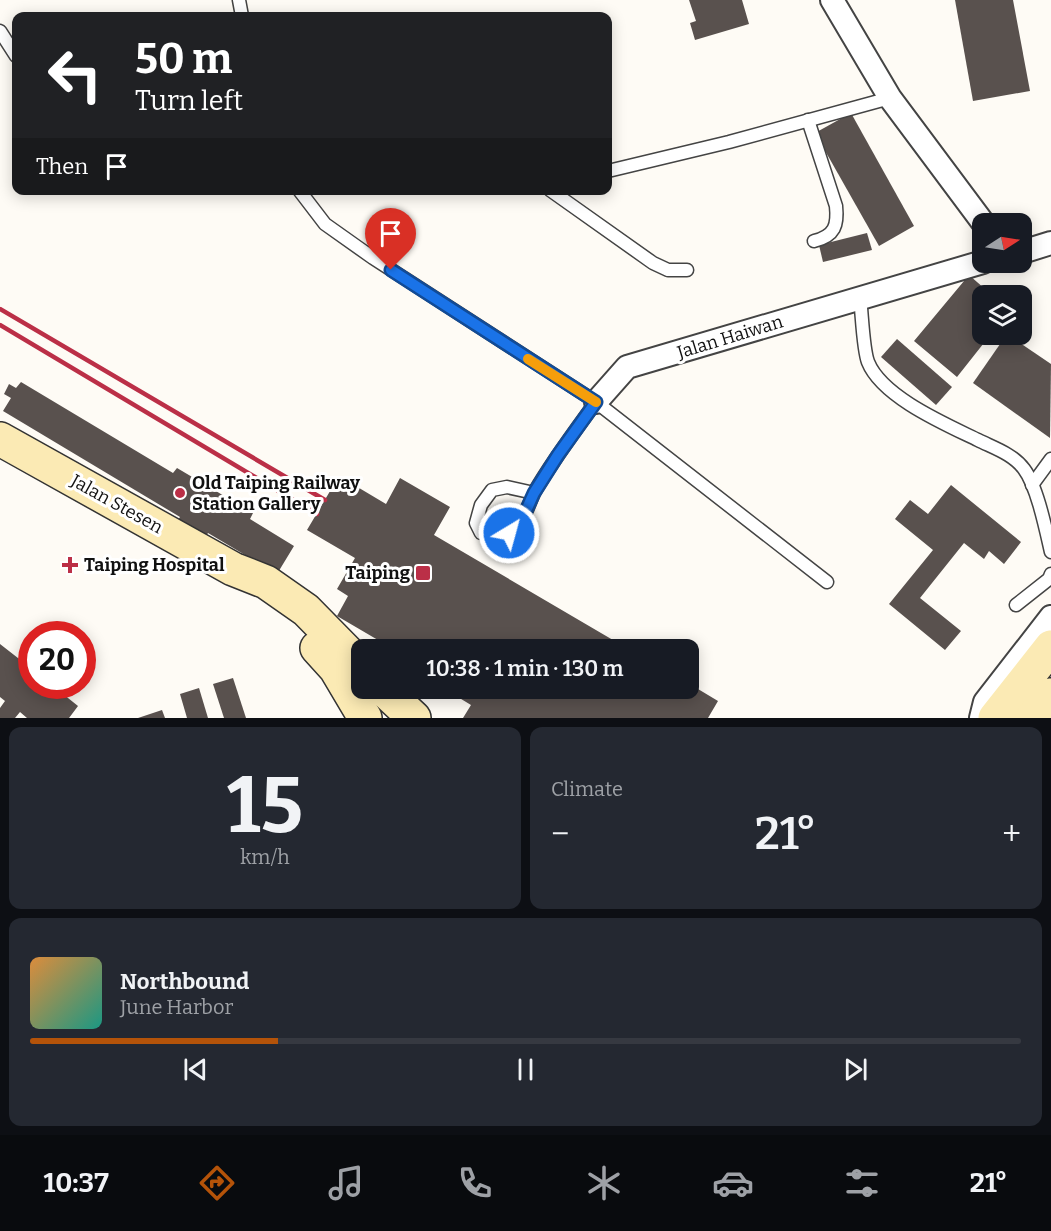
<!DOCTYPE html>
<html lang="en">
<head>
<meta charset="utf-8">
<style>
  body { margin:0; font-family:Bitter,serif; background:#242831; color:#f1f3f6; height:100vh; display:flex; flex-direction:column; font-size:22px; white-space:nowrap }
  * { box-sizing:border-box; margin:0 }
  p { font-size:20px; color:#9ea1a6 }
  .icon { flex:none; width:33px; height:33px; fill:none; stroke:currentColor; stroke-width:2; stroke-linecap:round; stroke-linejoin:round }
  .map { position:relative; height:718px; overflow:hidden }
  .sheet { display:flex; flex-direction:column; gap:9px; padding:9px; background:#0d0f14; flex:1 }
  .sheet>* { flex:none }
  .banner { position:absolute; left:12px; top:12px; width:600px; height:183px; border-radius:12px; box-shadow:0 3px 15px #0003; background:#202124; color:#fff; overflow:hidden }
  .needle { width:39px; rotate:78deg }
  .fabs { position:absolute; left:972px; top:213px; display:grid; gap:12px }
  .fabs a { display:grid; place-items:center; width:60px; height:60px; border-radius:12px; background:#171b24; box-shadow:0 3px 15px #0003; font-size:30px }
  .speed { position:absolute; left:18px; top:621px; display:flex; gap:12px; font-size:30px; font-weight:700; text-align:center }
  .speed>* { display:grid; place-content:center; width:78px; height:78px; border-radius:50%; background:#171b24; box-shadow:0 3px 15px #0003; line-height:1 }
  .speed .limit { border:9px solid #d22; background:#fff; color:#111 }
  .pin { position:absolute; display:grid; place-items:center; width:51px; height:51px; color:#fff; margin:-62px -26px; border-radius:50% 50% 50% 0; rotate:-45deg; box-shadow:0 0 6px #0007 }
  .pin .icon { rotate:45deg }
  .me { position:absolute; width:66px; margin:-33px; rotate:37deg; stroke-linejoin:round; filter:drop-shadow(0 0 4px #0008) }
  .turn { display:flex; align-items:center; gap:21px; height:126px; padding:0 24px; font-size:27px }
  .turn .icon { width:78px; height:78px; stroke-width:2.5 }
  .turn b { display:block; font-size:42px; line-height:51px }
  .then { display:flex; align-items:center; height:57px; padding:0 24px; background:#0003; gap:12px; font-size:22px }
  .big { font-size:45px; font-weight:600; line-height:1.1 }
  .sheet .widget { flex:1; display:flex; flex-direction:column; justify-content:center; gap:9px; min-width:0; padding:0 21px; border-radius:12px; background:#242831 }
  .sheet .dial { align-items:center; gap:0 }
  .dial b { font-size:78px; line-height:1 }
  .song { display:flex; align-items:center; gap:18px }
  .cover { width:72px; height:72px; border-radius:9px; background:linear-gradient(135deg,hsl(30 70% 55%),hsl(170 70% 35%)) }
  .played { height:6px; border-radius:3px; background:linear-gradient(90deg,#b45309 25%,#363941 25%) }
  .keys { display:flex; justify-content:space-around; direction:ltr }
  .heat { display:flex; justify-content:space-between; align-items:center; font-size:33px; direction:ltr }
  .sheet .tiles { flex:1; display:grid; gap:9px; grid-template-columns:1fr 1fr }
  .widget:last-child { grid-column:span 2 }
  .trip { position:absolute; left:351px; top:639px; width:348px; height:60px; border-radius:12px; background:#171b24; box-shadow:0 3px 15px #0003; font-weight:600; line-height:60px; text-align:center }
  .tab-bar { display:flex; height:96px; justify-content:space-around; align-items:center; background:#090b0e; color:#9ea1a6 }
  .tab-bar .icon { width:42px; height:42px }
  .tab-bar .active { color:#b45309 }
  .tab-bar b { font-size:27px; color:#f1f3f6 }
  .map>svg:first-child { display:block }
</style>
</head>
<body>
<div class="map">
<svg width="1051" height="718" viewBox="0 0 1051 718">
  <rect width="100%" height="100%" fill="#fefbf5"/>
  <g fill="#59514e">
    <path d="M689,0h53l7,24 -54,16 -5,-17 6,-2z"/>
    <path d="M955,0h58l17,91 -57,10z"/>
    <path d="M851,113l63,113 -35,20 -64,-113z"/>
    <path d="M867,233l5,17 -49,12 -4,-17z"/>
    <path d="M969,275l24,21h-11v38h9l-34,43 -43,-36z"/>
    <path d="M1007,334l44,30 -1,74 -77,-55z"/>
    <path d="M897,339l55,48 -16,18 -55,-48z"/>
    <path d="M21,382l152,91 4,-5 76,45 -3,6 44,27 -17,28 -69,-41 -8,13 -28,-17 8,-12 -177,-106 8,-13 -7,-4 5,-10 7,4z"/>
    <path d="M339,476l47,28 14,-26 50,29 -16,28 196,115h-235l-58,-34 11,-20 -11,-7 18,-31 -48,-28z"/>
    <path d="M951,485l70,57 -17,22 -15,-13 -5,8 -20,-16 -44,55 41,33 -16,19 -56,-46 44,-54 -38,-31 15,-19 18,14z"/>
    <path d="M0,644l32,25v17h21l25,20 -9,12h-42l-7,-6 -5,6h-15v-10l5,-7 -5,-4z"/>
    <path d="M233,678l13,40h-22l-11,-34z"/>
    <path d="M688,683l30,18 -10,17h-245l8,-13 -28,-17h245z"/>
    <path d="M199,688l9,30h-21l-7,-24z"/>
    <path d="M162,710l3,8h-27z"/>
  </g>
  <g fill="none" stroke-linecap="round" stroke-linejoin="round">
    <defs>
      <g id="service">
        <path d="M239,0l3,16"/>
        <path d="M0,31l16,25"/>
        <path d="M808,120l28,86c2,19 -1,30 -22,35"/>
        <path d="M608,171l121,-29 161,-44"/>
        <path d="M299,190l26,34 48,34 223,144 231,180"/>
        <path d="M550,190l103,73 15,7h19"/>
        <path d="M860,298c2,15 3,51 8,64 14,35 77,62 110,78 16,8 35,14 46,29 13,17 22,61 27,83"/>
        <path d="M1032,485l19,-26"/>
        <path d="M534,493l-27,-6 -15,3 -11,15 -5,18 5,10c10,2 22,4 31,-2 13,-10 16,-26 23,-40 18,-31 40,-60 61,-89"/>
        <path d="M1016,605l33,-26 2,-5"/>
      </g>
      <g id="minor">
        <path d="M832,0l58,98 94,126"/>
        <path d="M1022,252l29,-9"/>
        <path d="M596,402l31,-35 356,-105"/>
        <path d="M981,718l4,-16 66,-85"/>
      </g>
      <g id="secondary">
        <path d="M0,439l233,130 33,13 40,28 56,57"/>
        <path d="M317,648l19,21 29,49"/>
        <path d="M382,688l32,30"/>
        <path d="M995,718l56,-71"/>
        <path d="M1032,718l19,-23"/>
      </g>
    </defs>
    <use href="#service" stroke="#444" stroke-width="15"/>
    <use href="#minor" stroke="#444" stroke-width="26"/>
    <use href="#secondary" stroke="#333" stroke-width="36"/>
    <use href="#service" stroke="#fff" stroke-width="12"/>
    <use href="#minor" stroke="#fff" stroke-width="22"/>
    <use href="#secondary" stroke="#fbeab4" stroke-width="33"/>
    <g stroke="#bb2f47" stroke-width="4.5">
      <path d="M0,309l325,191"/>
      <path d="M0,325l317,189"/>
    </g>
  </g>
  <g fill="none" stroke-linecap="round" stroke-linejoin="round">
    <defs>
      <path id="route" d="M391,270l205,132 -38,53 -24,38 -14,31 -11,9"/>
    </defs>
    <use href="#route" stroke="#114b97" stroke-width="15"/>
    <use href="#route" stroke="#1a73e8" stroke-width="10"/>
    <path stroke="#f59e0b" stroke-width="10" d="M528,359l68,43"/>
  </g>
  <g fill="#bb2f47" stroke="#fff" stroke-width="2">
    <circle cx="180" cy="493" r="6"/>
    <path d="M67 556h6v6h6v6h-6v6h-6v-6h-6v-6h6z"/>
    <rect x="415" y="565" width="16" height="16" rx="3"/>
  </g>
  <g text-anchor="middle" stroke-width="6" stroke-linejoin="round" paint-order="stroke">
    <g font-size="18" fill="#111" stroke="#fff">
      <text transform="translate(730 337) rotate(-17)" y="6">Jalan Haiwan</text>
      <text transform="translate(117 504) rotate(29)" y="6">Jalan Stesen</text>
    </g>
    <g font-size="18" font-weight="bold" fill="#111" stroke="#fff" text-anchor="start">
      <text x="192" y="489">Old Taiping Railway<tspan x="192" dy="21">Station Gallery</tspan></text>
      <text x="84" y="571">Taiping Hospital</text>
      <text x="410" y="579" text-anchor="end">Taiping</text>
    </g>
  </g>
</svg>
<div class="fabs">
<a><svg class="needle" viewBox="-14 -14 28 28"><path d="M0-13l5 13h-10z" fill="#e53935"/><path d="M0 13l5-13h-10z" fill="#9ea1a6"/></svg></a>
<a><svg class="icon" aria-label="layers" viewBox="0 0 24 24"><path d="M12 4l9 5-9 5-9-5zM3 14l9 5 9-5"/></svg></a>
</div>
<div class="speed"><div class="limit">20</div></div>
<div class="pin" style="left:391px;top:270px;background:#d93025"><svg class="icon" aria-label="arrive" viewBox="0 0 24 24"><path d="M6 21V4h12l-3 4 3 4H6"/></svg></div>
<svg class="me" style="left:509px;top:533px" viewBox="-20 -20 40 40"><circle r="17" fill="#1a73e8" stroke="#fff" stroke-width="3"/><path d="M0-11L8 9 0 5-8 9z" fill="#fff"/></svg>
<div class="trip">10:38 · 1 min · 130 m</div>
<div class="banner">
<div class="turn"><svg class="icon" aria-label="left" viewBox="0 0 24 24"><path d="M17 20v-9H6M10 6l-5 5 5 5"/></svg><div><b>50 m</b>Turn left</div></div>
<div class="then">Then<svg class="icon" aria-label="arrive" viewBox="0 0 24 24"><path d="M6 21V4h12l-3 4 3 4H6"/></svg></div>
</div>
</div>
<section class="sheet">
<div class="tiles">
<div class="widget dial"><b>15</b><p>km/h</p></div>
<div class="widget"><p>Climate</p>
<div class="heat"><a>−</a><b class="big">21°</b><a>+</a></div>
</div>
<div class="widget">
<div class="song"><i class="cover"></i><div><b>Northbound</b><p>June Harbor</p></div></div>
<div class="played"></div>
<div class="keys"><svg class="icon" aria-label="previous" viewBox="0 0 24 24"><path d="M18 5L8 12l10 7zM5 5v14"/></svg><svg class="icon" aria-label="pause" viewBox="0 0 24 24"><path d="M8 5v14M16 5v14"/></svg><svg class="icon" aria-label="next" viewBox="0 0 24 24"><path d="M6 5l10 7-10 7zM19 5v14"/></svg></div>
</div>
</div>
</section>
<nav class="tab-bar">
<b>10:37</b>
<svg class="icon active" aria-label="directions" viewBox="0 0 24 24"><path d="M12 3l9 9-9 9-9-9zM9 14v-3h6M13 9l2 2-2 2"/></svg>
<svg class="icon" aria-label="music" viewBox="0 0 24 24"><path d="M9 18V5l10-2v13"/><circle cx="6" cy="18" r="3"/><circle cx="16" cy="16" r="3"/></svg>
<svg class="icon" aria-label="phone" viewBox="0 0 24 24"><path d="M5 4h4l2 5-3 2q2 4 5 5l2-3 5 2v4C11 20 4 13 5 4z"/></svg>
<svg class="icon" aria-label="climate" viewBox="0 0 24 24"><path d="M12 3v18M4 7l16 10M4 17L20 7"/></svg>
<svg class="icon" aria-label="car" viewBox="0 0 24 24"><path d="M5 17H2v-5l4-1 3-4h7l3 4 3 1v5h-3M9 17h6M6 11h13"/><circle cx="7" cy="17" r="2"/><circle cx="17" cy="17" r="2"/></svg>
<svg class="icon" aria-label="filters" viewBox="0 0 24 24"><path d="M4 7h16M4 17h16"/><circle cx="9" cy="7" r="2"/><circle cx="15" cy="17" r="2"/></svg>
<b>21°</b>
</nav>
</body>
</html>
